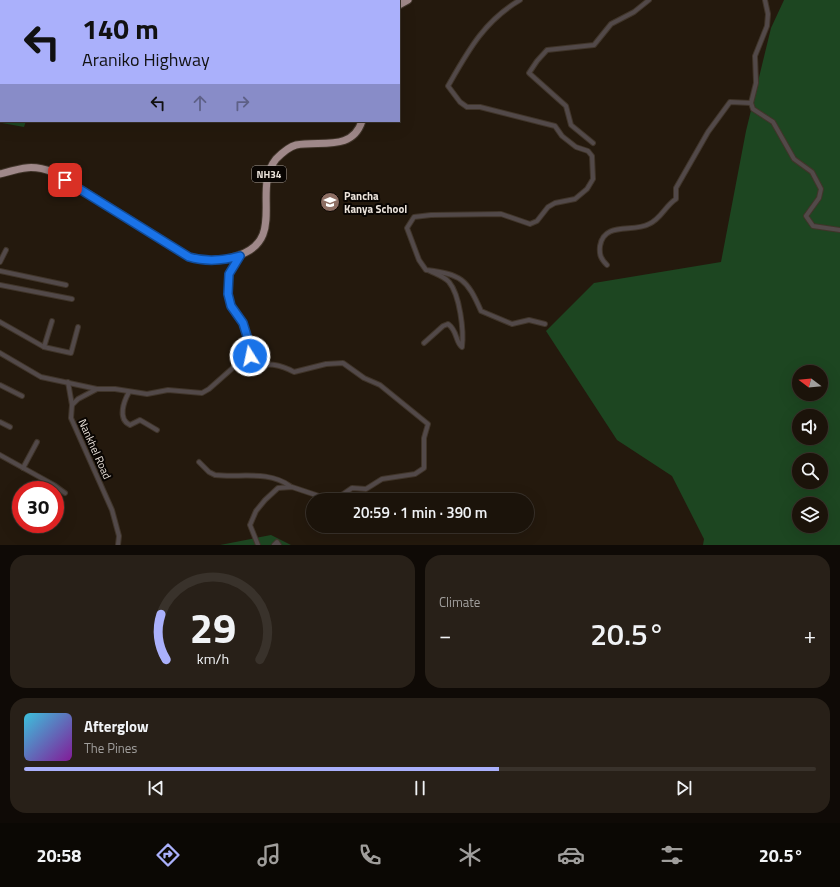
<!DOCTYPE html>
<html lang="en">
<head>
<meta charset="utf-8">
<style>
  body { margin:0; font-family:"Titillium Web",sans-serif; background:#282018; color:#f1f3f6; height:100vh; display:flex; flex-direction:column; font-size:15px; white-space:nowrap }
  * { box-sizing:border-box; margin:0 }
  p { font-size:13px; color:#a09e9c }
  .icon { flex:none; width:22px; height:22px; fill:none; stroke:currentColor; stroke-width:2; stroke-linecap:round; stroke-linejoin:round }
  .map { position:relative; height:545px; overflow:hidden }
  .details { display:flex; flex-direction:column; gap:10px; padding:10px; background:#0f0a06; flex:1 }
  .details>* { flex:none }
  .banner { position:absolute; left:0px; top:0px; width:400px; height:122px; box-shadow:0 4px 16px #0002,0 0 0 1px #39322b; background:#aab0fb; color:#111; overflow:hidden }
  .needle { width:26px; rotate:286deg }
  .controls { position:absolute; left:792px; top:365px; display:grid; gap:8px }
  .controls a { display:grid; place-items:center; width:36px; height:36px; border-radius:50%; background:#1b130a; box-shadow:0 4px 16px #0002,0 0 0 1px #39322b; font-size:20px }
  .speed { position:absolute; left:12px; top:481px; display:flex; gap:8px; font-size:20px; font-weight:700; text-align:center }
  .speed>* { display:grid; place-content:center; width:52px; height:52px; border-radius:50%; background:#1b130a; box-shadow:0 4px 16px #0002,0 0 0 1px #39322b; line-height:1 }
  .speed .limit { border:6px solid #d22; background:#fff; color:#111 }
  .pin { position:absolute; display:grid; place-items:center; width:34px; height:34px; color:#fff; margin:-17px; border-radius:8px; box-shadow:0 2px 6px #0006 }
  .me { position:absolute; width:44px; margin:-22px; rotate:350deg; stroke-linejoin:round; filter:drop-shadow(0 0 3px #0008) }
  .turn { display:flex; align-items:center; gap:14px; height:84px; padding:0 16px; font-size:18px }
  .turn .icon { width:52px; height:52px; stroke-width:2.5 }
  .turn b { display:block; font-size:28px; line-height:34px }
  .lanes { display:flex; align-items:center; height:38px; padding:0 16px; background:#0003; justify-content:center; gap:20px; direction:ltr }
  .lanes .off { opacity:.35 }
  .big { font-size:30px; font-weight:600; line-height:1.1 }
  .details .tile { flex:1; display:flex; flex-direction:column; justify-content:center; gap:6px; min-width:0; padding:0 14px; border-radius:16px; background:#282018 }
  .details .dial { align-items:center; gap:0 }
  .dial svg { height:104px; overflow:visible; fill:none; stroke:#39322b; stroke-width:7; stroke-linecap:round; text-anchor:middle }
  .dial text { fill:#f1f3f6; stroke:none }
  .song { display:flex; align-items:center; gap:12px }
  .cover { width:48px; height:48px; border-radius:6px; background:linear-gradient(135deg,hsl(190 70% 55%),hsl(290 70% 35%)) }
  .played { height:4px; border-radius:2px; background:linear-gradient(90deg,#aab0fb 60%,#39322b 60%) }
  .keys { display:flex; justify-content:space-around; direction:ltr }
  .heat { display:flex; justify-content:space-between; align-items:center; font-size:22px; direction:ltr }
  .details .tiles { flex:1; display:grid; gap:10px; grid-template-columns:1fr 1fr }
  .tile:last-child { grid-column:span 2 }
  .trip { position:absolute; left:306px; top:493px; width:228px; height:40px; border-radius:20px; background:#1b130a; box-shadow:0 4px 16px #0002,0 0 0 1px #39322b; font-weight:600; line-height:40px; text-align:center }
  .tabs { display:flex; height:64px; justify-content:space-around; align-items:center; background:#0b0804; color:#a09e9c }
  .tabs .icon { width:28px; height:28px }
  .tabs .selected { color:#aab0fb }
  .tabs b { font-size:18px; color:#f1f3f6 }
  .map>svg:first-child { display:block }
</style>
</head>
<body>
<div class="map">
<svg width="840" height="545" viewBox="0 0 840 545">
  <rect width="100%" height="100%" fill="#24190d"/>
  <g fill="#1d4621" fill-rule="evenodd">
    <path d="M0,0l61,1h-60v92z"/>
    <path d="M784,0h56v545h-137l1,-6 -32,-63 -55,-36 -71,-109 48,-48 127,-21 25,-131 25,-103zM799,372h22v22h-22zM799,416h22v22h-22zM799,460h22v22h-22zM799,504h22v22h-22z"/>
    <path d="M2,121h24l-2,6 -22,-4z"/>
    <path d="M271,535l20,10h-71z"/>
  </g>
  <g fill="none" stroke-linecap="round" stroke-linejoin="round">
    <defs>
      <g id="street">
        <path d="M520,0c-36,21 -52,51 -72,86l12,16 7,5h13l75,19 7,10 14,11 12,4 4,5 1,23 -6,10 -12,10 -20,4 -7,4 -11,14 -7,3 -29,-10 -70,1 -17,2 -7,11 12,32 7,10c35,4 41,9 55,41l31,13 17,-4 16,4"/>
        <path d="M751,103l2,6 20,13 21,37 18,13 9,17 -2,9 -13,18 7,10 27,4"/>
        <path d="M593,143l-22,-18 -5,-19 -37,-33 8,-12 10,-11 47,-5 17,-21 23,-12 15,-12"/>
        <path d="M0,262l6,-12"/>
        <path d="M607,265c-6,-6 -8,-10 -7,-19 4,-25 33,-13 49,-22 12,-5 16,-18 27,-25v-11l32,-56 22,-30 21,1 5,-20 -1,-27 12,-30 1,-12 -3,-14"/>
        <path d="M0,271l66,14"/>
        <path d="M0,285l72,14"/>
        <path d="M0,322l44,25 27,6 7,-26"/>
        <path d="M424,343l19,-17 5,-2c10,7 7,18 14,23 2,-16 -2,-52 -13,-65 -4,-5 -13,-8 -19,-11"/>
        <path d="M44,347l8,-26"/>
        <path d="M0,353l41,24 56,12"/>
        <path d="M251,365c16,-2 29,-1 43,7l32,-8 17,-1 21,15 16,7 48,39 -4,14v30l-9,6 -33,5 -16,10 -14,-1 -13,9 -11,2 -36,-12 -14,1 -13,12 -9,11 -6,14 8,20"/>
        <path d="M68,382l4,23"/>
        <path d="M0,385l22,11"/>
        <path d="M129,392c-5,9 -12,27 1,33l10,-5 17,10"/>
        <path d="M0,422l10,5"/>
        <path d="M0,455l54,30 11,8"/>
        <path d="M199,462l10,10 6,3c25,3 53,-5 75,11"/>
        <path d="M23,468l14,-26"/>
        <path d="M118,545l1,-9 -7,-26 -41,-92 1,-13 6,-6 19,-10h18l32,5 21,-4 34,3 7,-4 26,-23 16,-1c-1,-14 -2,-30 -9,-43 -3,-6 -8,-10 -11,-16 -9,-16 0,-35 8,-50"/>
        <path d="M274,545l3,-3 2,3"/>
      </g>
      <g id="highway">
        <path d="M399,5l9,-5"/>
        <path d="M0,174c21,-6 32,-10 53,-2l136,85c16,4 32,5 48,-1 51,-16 14,-66 39,-97 5,-5 12,-12 20,-14 24,-5 56,7 66,-24"/>
      </g>
    </defs>
    <use href="#street" stroke="#40352a" stroke-width="6"/>
    <use href="#highway" stroke="#40352a" stroke-width="9"/>
    <use href="#street" stroke="#524949" stroke-width="4"/>
    <use href="#highway" stroke="#9f8889" stroke-width="7"/>
  </g>
  <g fill="none" stroke-linecap="round" stroke-linejoin="round">
    <defs>
      <path id="route" d="M65,180l124,77c17,5 33,4 51,-1l-11,18 -1,20 3,12 12,17 7,23v10"/>
    </defs>
    <use href="#route" stroke="#114b97" stroke-width="10"/>
    <use href="#route" stroke="#1a73e8" stroke-width="7"/>
  </g>
  <defs>
    <symbol id="school-disc" viewBox="-11 -11 22 22"><circle r="9.5" fill="#8d6e63" stroke="#090502"/><path d="M0-5L7-2L0 1L-7-2ZM-4 1L0 2.5L4 1V4Q0 6-4 4Z" fill="#fff"/></symbol>
  </defs>
  <g fill-rule="evenodd">
    <use href="#school-disc" x="319" y="191" width="22" height="22"/>
  </g>
  <g text-anchor="middle" stroke-width="4" stroke-linejoin="round" paint-order="stroke">
    <rect fill="#090502" stroke="#a7a09a" stroke-width="1" x="252" y="166" width="34" height="16" rx="3"/>
    <g font-size="10" font-weight="bold" fill="#ebe3db">
      <text x="269" y="178">NH34</text>
    </g>
    <g font-size="11" font-weight="bold" fill="#ebe3db" stroke="#090502" text-anchor="start">
      <text x="344" y="200">Pancha<tspan x="344" dy="13">Kanya School</tspan></text>
    </g>
    <g font-size="11" fill="#ebe3db" stroke="#090502">
      <text transform="translate(95 449) rotate(66)" y="4">Nankhel Road</text>
    </g>
  </g>
</svg>
<div class="controls">
<a><svg class="needle" viewBox="-14 -14 28 28"><path d="M0-13l5 13h-10z" fill="#e53935"/><path d="M0 13l5-13h-10z" fill="#a09e9c"/></svg></a>
<a><svg class="icon" aria-label="sound" viewBox="0 0 24 24"><path d="M4 9h4l5-4v14l-5-4H4zM17 9q2 3 0 6"/></svg></a>
<a><svg class="icon" aria-label="search" viewBox="0 0 24 24"><circle cx="10" cy="10" r="6"/><path d="M15 15l6 6"/></svg></a>
<a><svg class="icon" aria-label="layers" viewBox="0 0 24 24"><path d="M12 4l9 5-9 5-9-5zM3 14l9 5 9-5"/></svg></a>
</div>
<div class="speed"><div class="limit">30</div></div>
<div class="pin" style="left:65px;top:180px;background:#d93025"><svg class="icon" aria-label="arrive" viewBox="0 0 24 24"><path d="M6 21V4h12l-3 4 3 4H6"/></svg></div>
<svg class="me" style="left:250px;top:356px" viewBox="-20 -20 40 40"><circle r="17" fill="#1a73e8" stroke="#fff" stroke-width="3"/><path d="M0-11L8 9 0 5-8 9z" fill="#fff"/></svg>
<div class="trip">20:59 · 1 min · 390 m</div>
<div class="banner">
<div class="turn"><svg class="icon" aria-label="left" viewBox="0 0 24 24"><path d="M17 20v-9H6M10 6l-5 5 5 5"/></svg><div><b>140 m</b>Araniko Highway</div></div>
<div class="lanes"><svg class="icon" aria-label="left" viewBox="0 0 24 24"><path d="M17 20v-9H6M10 6l-5 5 5 5"/></svg><svg class="icon off" aria-label="ahead" viewBox="0 0 24 24"><path d="M12 20V5M6 11l6-6 6 6"/></svg><svg class="icon off" aria-label="right" viewBox="0 0 24 24"><path d="M7 20v-9h11M14 6l5 5-5 5"/></svg></div>
</div>
</div>
<section class="details">
<div class="tiles">
<div class="tile dial"><svg viewBox="0 0 100 80">
<path d="M14 69A42 42 0 1 1 86 69"/>
<path d="M14 69A42 42 0 0 1 10 34" stroke="#aab0fb"/>
<text x="50" y="56" font-size="32" font-weight="700">29</text>
<text x="50" y="72" font-size="11">km/h</text>
</svg></div>
<div class="tile"><p>Climate</p>
<div class="heat"><a>−</a><b class="big">20.5°</b><a>+</a></div>
</div>
<div class="tile">
<div class="song"><i class="cover"></i><div><b>Afterglow</b><p>The Pines</p></div></div>
<div class="played"></div>
<div class="keys"><svg class="icon" aria-label="previous" viewBox="0 0 24 24"><path d="M18 5L8 12l10 7zM5 5v14"/></svg><svg class="icon" aria-label="pause" viewBox="0 0 24 24"><path d="M8 5v14M16 5v14"/></svg><svg class="icon" aria-label="next" viewBox="0 0 24 24"><path d="M6 5l10 7-10 7zM19 5v14"/></svg></div>
</div>
</div>
</section>
<nav class="tabs">
<b>20:58</b>
<svg class="icon selected" aria-label="directions" viewBox="0 0 24 24"><path d="M12 3l9 9-9 9-9-9zM9 14v-3h6M13 9l2 2-2 2"/></svg>
<svg class="icon" aria-label="music" viewBox="0 0 24 24"><path d="M9 18V5l10-2v13"/><circle cx="6" cy="18" r="3"/><circle cx="16" cy="16" r="3"/></svg>
<svg class="icon" aria-label="phone" viewBox="0 0 24 24"><path d="M5 4h4l2 5-3 2q2 4 5 5l2-3 5 2v4C11 20 4 13 5 4z"/></svg>
<svg class="icon" aria-label="climate" viewBox="0 0 24 24"><path d="M12 3v18M4 7l16 10M4 17L20 7"/></svg>
<svg class="icon" aria-label="car" viewBox="0 0 24 24"><path d="M5 17H2v-5l4-1 3-4h7l3 4 3 1v5h-3M9 17h6M6 11h13"/><circle cx="7" cy="17" r="2"/><circle cx="17" cy="17" r="2"/></svg>
<svg class="icon" aria-label="filters" viewBox="0 0 24 24"><path d="M4 7h16M4 17h16"/><circle cx="9" cy="7" r="2"/><circle cx="15" cy="17" r="2"/></svg>
<b>20.5°</b>
</nav>
</body>
</html>
